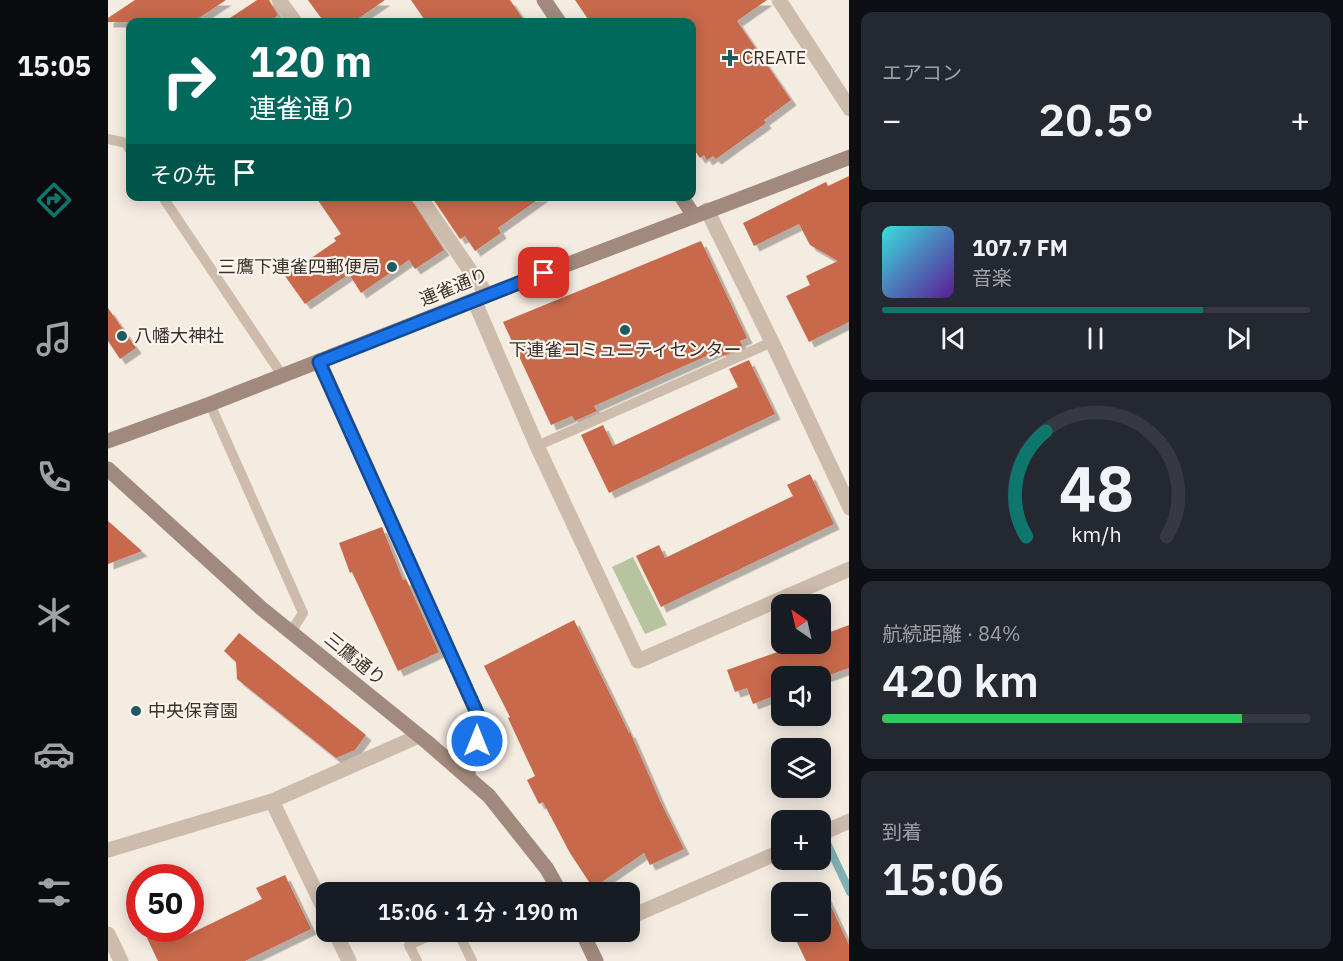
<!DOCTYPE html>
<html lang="ja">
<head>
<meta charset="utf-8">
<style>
  body { margin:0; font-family:"IBM Plex Sans","Noto Sans JP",sans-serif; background:#242831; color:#f1f3f6; height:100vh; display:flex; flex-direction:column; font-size:22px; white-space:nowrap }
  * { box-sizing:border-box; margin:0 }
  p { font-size:20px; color:#9ea1a6 }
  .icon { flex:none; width:33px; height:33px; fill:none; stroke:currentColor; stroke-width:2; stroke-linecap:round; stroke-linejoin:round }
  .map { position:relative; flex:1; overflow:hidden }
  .panel { display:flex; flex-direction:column; gap:12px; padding:12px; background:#0d0f14; width:494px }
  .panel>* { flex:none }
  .guide { position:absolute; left:18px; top:18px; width:570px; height:183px; border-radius:12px; box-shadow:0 3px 15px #0003; background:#00695c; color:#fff; overflow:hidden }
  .needle { width:39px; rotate:326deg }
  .fabs { position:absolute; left:663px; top:594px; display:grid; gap:12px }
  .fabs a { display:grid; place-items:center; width:60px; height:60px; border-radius:12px; background:#171b24; box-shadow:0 3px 15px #0003; font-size:30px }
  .speed { position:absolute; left:18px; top:864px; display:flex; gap:12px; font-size:30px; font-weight:700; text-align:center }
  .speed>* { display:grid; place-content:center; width:78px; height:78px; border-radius:50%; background:#171b24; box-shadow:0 3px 15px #0003; line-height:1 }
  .speed .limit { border:9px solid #d22; background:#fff; color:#111 }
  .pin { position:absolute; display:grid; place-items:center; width:51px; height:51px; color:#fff; margin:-26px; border-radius:12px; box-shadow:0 3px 9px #0006 }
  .me { position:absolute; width:66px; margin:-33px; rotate:0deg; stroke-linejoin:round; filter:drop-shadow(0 0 4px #0008) }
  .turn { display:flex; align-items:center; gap:21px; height:126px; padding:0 24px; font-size:27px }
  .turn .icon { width:78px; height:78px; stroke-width:2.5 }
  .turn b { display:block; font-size:42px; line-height:51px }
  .then { display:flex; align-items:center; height:57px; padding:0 24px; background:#0003; gap:12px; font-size:22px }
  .big { font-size:45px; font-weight:600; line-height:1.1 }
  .panel .tile { flex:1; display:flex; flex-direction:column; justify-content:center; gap:9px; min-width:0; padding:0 21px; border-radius:12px; background:#242831 }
  .panel .dial { align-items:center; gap:0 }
  .dial svg { height:156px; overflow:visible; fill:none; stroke:#363941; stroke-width:7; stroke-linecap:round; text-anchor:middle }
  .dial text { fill:#f1f3f6; stroke:none }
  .song { display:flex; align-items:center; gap:18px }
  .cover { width:72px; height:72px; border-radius:9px; background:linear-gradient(135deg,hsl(180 70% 55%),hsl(270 70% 35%)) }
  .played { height:6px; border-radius:3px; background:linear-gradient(90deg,#0f766e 75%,#363941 75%) }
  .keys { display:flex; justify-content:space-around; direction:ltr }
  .heat { display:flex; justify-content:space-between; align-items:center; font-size:33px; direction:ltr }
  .charge { height:9px; border-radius:4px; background:linear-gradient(90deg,#34c759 84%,#363941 0) }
  .trip { position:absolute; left:208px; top:882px; width:324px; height:60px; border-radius:12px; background:#171b24; box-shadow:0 3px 15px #0003; font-weight:600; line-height:60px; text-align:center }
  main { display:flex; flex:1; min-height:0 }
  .menu { display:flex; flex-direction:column; width:108px; justify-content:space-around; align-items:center; background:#090b0e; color:#9ea1a6 }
  .menu .icon { width:42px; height:42px }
  .menu .active { color:#0f766e }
  .menu b { font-size:27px; color:#f1f3f6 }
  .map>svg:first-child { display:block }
</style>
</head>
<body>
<main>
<nav class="menu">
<b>15:05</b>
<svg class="icon active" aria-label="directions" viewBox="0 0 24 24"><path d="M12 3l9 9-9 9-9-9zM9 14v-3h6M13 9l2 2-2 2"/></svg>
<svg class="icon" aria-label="music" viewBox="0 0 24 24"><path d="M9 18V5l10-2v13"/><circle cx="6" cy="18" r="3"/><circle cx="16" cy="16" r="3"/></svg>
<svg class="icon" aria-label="phone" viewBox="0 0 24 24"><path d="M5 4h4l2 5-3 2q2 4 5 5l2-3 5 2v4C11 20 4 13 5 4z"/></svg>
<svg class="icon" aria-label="climate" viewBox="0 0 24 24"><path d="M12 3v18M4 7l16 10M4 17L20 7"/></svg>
<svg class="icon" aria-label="car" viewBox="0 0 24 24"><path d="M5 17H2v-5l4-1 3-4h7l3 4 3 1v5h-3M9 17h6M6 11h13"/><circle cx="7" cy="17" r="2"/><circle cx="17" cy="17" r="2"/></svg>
<svg class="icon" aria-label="filters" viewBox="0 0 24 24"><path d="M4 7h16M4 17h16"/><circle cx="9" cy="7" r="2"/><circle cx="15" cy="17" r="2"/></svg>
</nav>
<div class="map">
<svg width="742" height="961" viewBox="0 0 742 961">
  <defs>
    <filter id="shadow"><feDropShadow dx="5.5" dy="5.5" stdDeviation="0" flood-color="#0004"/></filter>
  </defs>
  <rect width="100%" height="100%" fill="#f4ebe1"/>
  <path fill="#b8c4a0" d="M525,557l34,68 -22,9 -33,-67z"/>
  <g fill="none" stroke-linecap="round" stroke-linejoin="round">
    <path stroke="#7fb0b2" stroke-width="8" d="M718,841l24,51"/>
  </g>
  <g fill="#c8694b" filter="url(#shadow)">
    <path d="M27,0h91l-33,22h-85v-4z"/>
    <path d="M149,0h12l9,15 -9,7h-45z"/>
    <path d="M200,0h77l-32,22h-29z"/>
    <path d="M303,0h99l15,22h-99z"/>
    <path d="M467,0h192l-30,21 54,79 -27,20 2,3 -50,36 -3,-3 -6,4 -3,-5 -4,3 -8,-11v-125h-102z"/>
    <path d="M741,176v146l-40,20 -23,-46 24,-11 -4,-9 32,-15 -28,-16 -11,-21 -45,22 -11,-23 83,-41 2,4z"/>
    <path d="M207,196h94l35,54 -29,19 -6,-9 -48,33 -12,-19 -44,30 -20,-28 51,-35 -2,-3 7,-4z"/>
    <path d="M323,196h112l-45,32 3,5 -26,18 -10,-15 -5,3z"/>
    <path d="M593,241l46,97 -7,3 3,6 -20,9 -3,-6 -126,56 3,5 -22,10 -3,-5 -21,9 -48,-103z"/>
    <path d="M0,308l28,40 -16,11 -12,-18z"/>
    <path d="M641,360l26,54 -166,79 -28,-58 22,-10 10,21 125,-59 -9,-18z"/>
    <path d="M702,474l24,50 -173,83 -25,-51 23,-11 6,13 128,-62 -6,-11z"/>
    <path d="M0,521l34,30 -34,13z"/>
    <path d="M274,527l21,53 3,-1 33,73 -41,19 -46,-99 -2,1 -11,-30z"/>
    <path d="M466,620l55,113 1,-1 31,71 23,46 -34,16 -6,-12 -51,35 -23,-35 -27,-51 -4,2 -12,-24 8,-4 -27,-58 2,-1 -26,-51z"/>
    <path d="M741,625v43l-22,8h-45v17l-29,11 -6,-16 -12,4 -8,-22 73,-26h20v-8z"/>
    <path d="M131,633l127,102 -11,15 -19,8 -99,-79 -1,-17 -12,-11z"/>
    <path d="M177,875l26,54 -66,32h-87l-11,-23 19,-10h13l4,9 79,-38 -6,-11z"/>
    <path d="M712,883l29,62v16h-43l-14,-29h28z"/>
  </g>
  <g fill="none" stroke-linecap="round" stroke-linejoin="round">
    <g stroke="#cdbbac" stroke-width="10">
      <path d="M0,139l18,4 4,7"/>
      <path d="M54,196l120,179"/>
      <path d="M102,404l93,209 -12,19"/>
      <path d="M429,446l235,-104"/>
      <path d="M350,932l14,29"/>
      <path d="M309,961l-8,-16 29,-13"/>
    </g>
    <g stroke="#cdbbac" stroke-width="15">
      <path d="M171,0l16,22"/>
      <path d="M671,0l71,109"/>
      <path d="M311,196l68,99"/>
      <path d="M599,210l65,132 78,166"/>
      <path d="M366,300l63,146 101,215 212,-92"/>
      <path d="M164,801l55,114"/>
      <path d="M712,834l30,-13"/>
      <path d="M0,850l164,-49 147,-65"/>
      <path d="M522,917l152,-66"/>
      <path d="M227,932l14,29"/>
      <path d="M0,934l13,27"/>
      <path d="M477,937l13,-5"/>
    </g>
    <g stroke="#a18a7d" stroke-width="15">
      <path d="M436,0l15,22"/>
      <path d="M573,196l13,20"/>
      <path d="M211,361l163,363 -15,52"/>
      <path d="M0,441l102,-37 277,-109 363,-138"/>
      <path d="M0,469l153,139 166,134 62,54 58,73 13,23"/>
      <path d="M474,932l14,29"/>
    </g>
  </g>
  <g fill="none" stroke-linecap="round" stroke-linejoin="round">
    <defs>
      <path id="route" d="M369,741l5,-17 -163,-362 225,-89"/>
    </defs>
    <use href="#route" stroke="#114b97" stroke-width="15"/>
    <use href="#route" stroke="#1a73e8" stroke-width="10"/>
  </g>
  <g fill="#1f5a5e" stroke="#fbf5ee" stroke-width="2">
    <path d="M619 49h6v6h6v6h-6v6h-6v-6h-6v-6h6z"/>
    <circle cx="284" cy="267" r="6"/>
    <circle cx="517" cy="330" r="6"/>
    <circle cx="14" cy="336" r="6"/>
    <circle cx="28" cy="711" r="6"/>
  </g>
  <g text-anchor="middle" stroke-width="4.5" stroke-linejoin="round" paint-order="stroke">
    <g font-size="18" fill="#3b302b" stroke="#fbf5ee" text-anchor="start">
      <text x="634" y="64">CREATE</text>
      <text x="272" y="273" text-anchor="end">三鷹下連雀四郵便局</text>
      <text x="26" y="342">八幡大神社</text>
      <text x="517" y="356" text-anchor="middle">下連雀コミュニティセンター</text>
      <text x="40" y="717">中央保育園</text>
    </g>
    <g font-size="18" fill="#3b302b" stroke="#fbf5ee">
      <text transform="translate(346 287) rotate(-22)" y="6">連雀通り</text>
      <text transform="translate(247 659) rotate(39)" y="6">三鷹通り</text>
    </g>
  </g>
</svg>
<div class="fabs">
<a><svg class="needle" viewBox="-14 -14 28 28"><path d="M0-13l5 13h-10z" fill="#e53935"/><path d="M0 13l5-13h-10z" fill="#9ea1a6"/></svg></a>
<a><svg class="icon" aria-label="sound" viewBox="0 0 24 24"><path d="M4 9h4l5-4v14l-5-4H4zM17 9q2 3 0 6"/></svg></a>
<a><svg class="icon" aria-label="layers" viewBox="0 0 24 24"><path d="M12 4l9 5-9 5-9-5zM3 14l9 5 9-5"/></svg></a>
<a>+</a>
<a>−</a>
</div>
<div class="speed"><div class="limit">50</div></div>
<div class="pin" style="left:436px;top:273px;background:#d93025"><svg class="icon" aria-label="arrive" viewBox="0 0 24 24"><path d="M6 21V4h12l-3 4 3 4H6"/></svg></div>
<svg class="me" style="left:369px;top:741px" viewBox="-20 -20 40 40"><circle r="17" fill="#1a73e8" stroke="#fff" stroke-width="3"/><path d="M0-11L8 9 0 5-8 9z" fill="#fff"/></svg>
<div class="trip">15:06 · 1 分 · 190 m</div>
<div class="guide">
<div class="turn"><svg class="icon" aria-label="right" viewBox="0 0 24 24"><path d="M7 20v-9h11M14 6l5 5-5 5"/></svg><div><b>120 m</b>連雀通り</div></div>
<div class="then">その先<svg class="icon" aria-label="arrive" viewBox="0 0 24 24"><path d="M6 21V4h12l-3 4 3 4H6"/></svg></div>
</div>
</div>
<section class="panel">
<div class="tile"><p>エアコン</p>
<div class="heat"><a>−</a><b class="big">20.5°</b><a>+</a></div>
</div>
<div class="tile">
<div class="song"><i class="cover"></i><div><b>107.7 FM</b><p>音楽</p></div></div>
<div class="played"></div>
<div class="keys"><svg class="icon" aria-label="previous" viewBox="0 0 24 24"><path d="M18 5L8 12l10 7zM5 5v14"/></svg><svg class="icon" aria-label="pause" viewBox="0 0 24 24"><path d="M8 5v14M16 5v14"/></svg><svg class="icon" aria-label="next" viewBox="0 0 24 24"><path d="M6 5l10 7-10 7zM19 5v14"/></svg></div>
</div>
<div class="tile dial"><svg viewBox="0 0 100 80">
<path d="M14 69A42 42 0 1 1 86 69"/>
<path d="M14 69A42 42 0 0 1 24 15" stroke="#0f766e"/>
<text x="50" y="56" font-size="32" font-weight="700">48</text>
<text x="50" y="72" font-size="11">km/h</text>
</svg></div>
<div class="tile"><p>航続距離 · 84%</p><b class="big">420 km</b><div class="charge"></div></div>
<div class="tile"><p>到着</p><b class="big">15:06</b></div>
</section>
</main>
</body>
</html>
